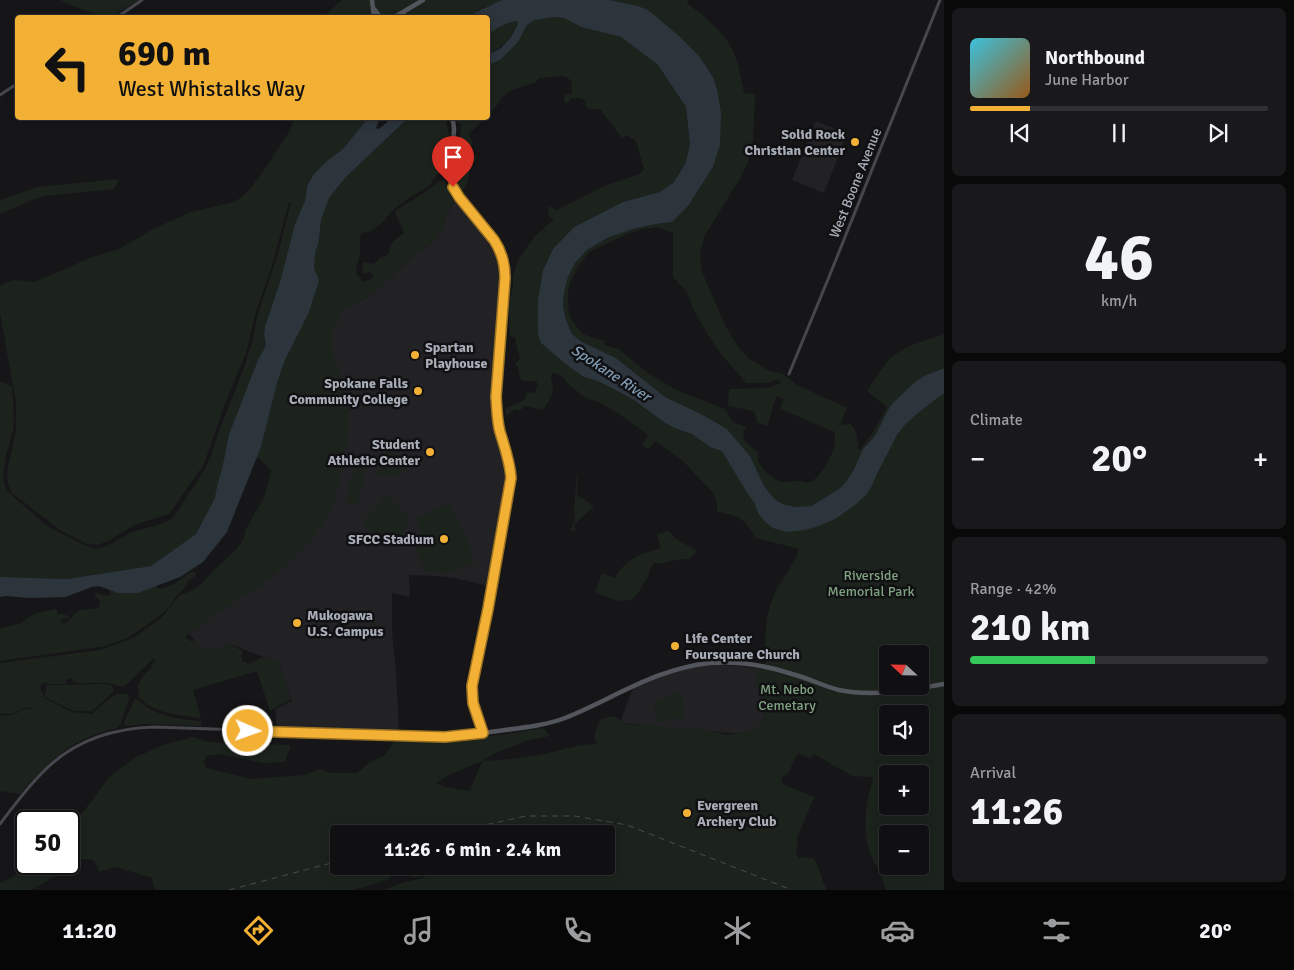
<!DOCTYPE html>
<html lang="en">
<head>
<meta charset="utf-8">
<style>
  body { margin:0; font-family:Signika,sans-serif; background:#19191b; color:#f1f3f6; height:100vh; display:flex; flex-direction:column; font-size:19px; white-space:nowrap }
  * { box-sizing:border-box; margin:0 }
  p { font-size:16px; color:#9c9d9f }
  .icon { flex:none; width:28px; height:28px; fill:none; stroke:currentColor; stroke-width:2; stroke-linecap:round; stroke-linejoin:round }
  .map { position:relative; flex:1; overflow:hidden }
  .sheet { display:flex; flex-direction:column; gap:8px; padding:8px; background:#09090a; width:350px }
  .sheet>* { flex:none }
  .top-card { position:absolute; left:15px; top:15px; width:475px; height:105px; border-radius:5px; box-shadow:0 2px 12px #0003,0 0 0 1px #303032; background:#f2b134; color:#111; overflow:hidden }
  .needle { width:32px; rotate:292deg }
  .controls { position:absolute; left:879px; top:645px; display:grid; gap:10px }
  .controls a { display:grid; place-items:center; width:50px; height:50px; border-radius:5px; background:#101012; box-shadow:0 2px 12px #0003,0 0 0 1px #303032; font-size:25px }
  .speed { position:absolute; left:15px; top:810px; display:flex; gap:10px; font-size:25px; font-weight:700; text-align:center }
  .speed>* { display:grid; place-content:center; width:65px; height:65px; border-radius:50%; background:#101012; box-shadow:0 2px 12px #0003,0 0 0 1px #303032; line-height:1 }
  .speed .limit { border:2px solid #111; border-radius:8px; background:#fff; color:#111 }
  .pin { position:absolute; display:grid; place-items:center; width:42px; height:42px; color:#fff; margin:-51px -21px; border-radius:50% 50% 50% 0; rotate:-45deg; box-shadow:0 0 5px #0007 }
  .pin .icon { rotate:45deg }
  .me { position:absolute; width:55px; margin:-28px; rotate:92deg; stroke-linejoin:round; filter:drop-shadow(0 0 4px #0008) }
  .turn { display:flex; align-items:center; gap:18px; height:105px; padding:0 20px; font-size:22px }
  .turn .icon { width:65px; height:65px; stroke-width:2.5 }
  .turn b { display:block; font-size:35px; line-height:42px }
  .big { font-size:38px; font-weight:700; line-height:1.1 }
  .sheet .card { flex:1; display:flex; flex-direction:column; justify-content:center; gap:8px; min-width:0; padding:0 18px; border-radius:8px; background:#19191b }
  .sheet .dial { align-items:center; gap:0 }
  .dial b { font-size:65px; line-height:1 }
  .song { display:flex; align-items:center; gap:15px }
  .cover { width:60px; height:60px; border-radius:8px; background:linear-gradient(135deg,hsl(190 70% 55%),hsl(30 70% 35%)) }
  .played { height:5px; border-radius:2px; background:linear-gradient(90deg,#f2b134 20%,#303032 20%) }
  .keys { display:flex; justify-content:space-around; direction:ltr }
  .heat { display:flex; justify-content:space-between; align-items:center; font-size:28px; direction:ltr }
  .charge { height:8px; border-radius:4px; background:linear-gradient(90deg,#34c759 42%,#303032 0) }
  .trip { position:absolute; left:330px; top:825px; width:285px; height:50px; border-radius:5px; background:#101012; box-shadow:0 2px 12px #0003,0 0 0 1px #303032; font-weight:700; line-height:50px; text-align:center }
  .menu { display:flex; height:80px; justify-content:space-around; align-items:center; background:#060607; color:#9c9d9f }
  .menu .icon { width:35px; height:35px }
  .menu .current { color:#f2b134 }
  .menu b { font-size:22px; color:#f1f3f6 }
  main { display:flex; flex:1; min-height:0 }
  .map>svg:first-child { display:block }
</style>
</head>
<body>
<main>
<div class="map">
<svg width="944" height="890" viewBox="0 0 944 890">
  <rect width="100%" height="100%" fill="#161618"/>
  <g fill="#222225">
    <path d="M816,121l31,13 -23,59 -32,-13z"/>
    <path d="M459,199l30,34 16,31 -6,93 -2,60 14,61 -19,109 -37,-9 -17,-2 -29,-1 1,22 -18,-4v39l4,40 3,60 -123,-4v-19l16,-8 -13,-38 -52,-20 -5,6h-20l-13,-15 50,-40 88,-256 13,-26 32,-18 43,-39 17,-13 8,-9 9,-23 7,-10z"/>
    <path d="M718,665l19,1 17,2 11,42 23,27 -82,-6 -86,-8 13,-35 21,-11 27,-7 21,-4z"/>
  </g>
  <g fill="#1c231d" fill-rule="evenodd">
    <path d="M60,0h79l-28,17 -4,1 -29,-10z"/>
    <path d="M342,0h160l-36,17 -144,1z"/>
    <path d="M609,0h78l1,4c15,11 38,30 45,47 6,13 8,28 11,42l11,1 -2,45 -3,18 -9,20 -37,60 -4,16 2,19 23,53 14,23 10,11 21,12 13,3 14,11 46,21 4,1 -7,18 7,-1h4l5,8 3,19 15,-20 13,-24 -20,-16c7,-10 14,-23 23,-32 12,-13 38,-19 54,-25v34l-20,8 -35,32 -14,28 -12,13 -9,20 -8,13 -7,7 -28,17 -16,1 -12,-3 -6,-3 -6,-6 -7,-9 -14,-30 -23,-27 -24,-14 -38,-18 -49,-39 -34,-16 -10,-8 -6,-14 -3,-14 1,-13 4,-16 7,-14 12,-13 20,-12 26,-9 23,-5 16,-2 16,-16 25,-40 7,-21 -3,-56 -4,-13 -13,-19 -21,-21 -31,-25 -11,-5zM657,227l16,6v44l13,14 8,19 14,25 13,19 25,29h22l10,-4 3,4 -13,5 -39,1 -1,17 26,5 3,11 10,4c5,-10 5,-21 10,-30l7,3 -4,10 55,23c0,4 0,8 0,12 -2,10 -15,35 -25,38 -4,2 -7,-1 -11,-1 -5,0 -10,1 -16,1 -8,-1 -23,-13 -25,-22 -1,-2 0,-5 0,-7l-14,-13 -1,-10 4,-1 -1,-2 -13,-5 -8,-13 -49,-19 -31,-19 -26,-22 -15,-4 1,-5 -9,-1 -13,-5 -4,-4 -9,-13 -2,-11v-14l3,-12 7,-13 11,-15 38,-18 16,-5z"/>
    <path d="M554,17l10,1 17,9 40,10 37,28 28,42 4,38 -5,19 -11,18 -14,10 -37,10 -49,25 -21,22 -10,21 -5,29v35l3,9 27,23 16,11 16,5 34,18 31,23 12,6 15,5 18,13 10,4 5,5 30,48 3,9 47,17 30,-11 37,-32 4,-11 21,-41 7,-9 13,-12 23,-18 4,-2v496h-57c-4,-6 -4,-12 -7,-18 -2,-5 -6,-9 -8,-14 -11,-25 -6,-56 1,-81l-21,-1 -38,-22 -5,4 -11,-5 -10,20 -7,5 2,6 31,13 -18,44 2,3 -2,10 3,4 8,-1 7,2c6,10 7,20 13,31h-443l17,-7 25,-6 -4,-1 -10,2 2,-8 -4,-4h196v-32h-267v32h50l1,13 -36,11h-199l-3,-12 -36,-11 -17,5 -5,-12 -12,-1 -14,10 -37,21h-31v-7l12,-6 17,-13h40v-39l16,-15 25,-34 26,-19 30,-13 27,-7 15,5 83,3 -6,17 -21,1 -46,-9 -12,2 -2,6 2,6 45,11 54,-4 15,-6 9,4h28l12,-10 16,-8 9,-13h49l64,-8 36,-6 7,8 -21,4 -31,12 -16,9 -35,15 -11,7 9,4 25,4 12,-30c21,-1 42,-3 62,-7 18,-4 35,-10 54,-10l-4,-5 2,-10 5,-10 13,-3 11,8 75,5 27,6 16,-2 16,-7 5,-12 3,-1c-7,-14 -12,-33 -13,-49l12,2c-1,-23 -2,-51 9,-73 6,-13 20,-29 24,-44l-43,-11c-6,-9 -12,-20 -23,-23 -6,-1 -11,-2 -16,-4v-7l-3,-10 -32,-34 -27,-19 -6,8 -7,-4 6,-9 -4,-4 -28,-20 -17,-10 -11,-3 -18,-13 -7,-9 -6,-3 -5,-1c-2,7 0,7 1,13 1,8 -6,18 -10,24l-18,-4 -6,5 -5,-2 -5,5 -3,1 -1,-4 1,-3 18,-8 3,-7 8,-1 3,-7 -2,-4h-13l-3,-3 -2,-11 -2,-2v-2l4,-4 -5,-21 -5,-2 -1,-32 4,-18v-10l5,-16 17,-24 19,-17 -5,-2 -1,-11 9,4 47,-24 36,-12 4,-5 -8,-28 -9,-6 -5,3 -22,-29h-11l-3,-2v-6l-6,-3h-8l-5,5h-2l-1,-9h7l1,-1 -1,-12 -3,-3 -5,-2 -24,2 -5,5 -22,7 -11,8 -2,5 -11,12v-50l12,-5 18,-18 9,-17 7,-5zM888,654h32v32h-32zM888,714h32v32h-32zM888,774h32v32h-32zM888,834h32v32h-32z"/>
    <path d="M517,21l1,3c-9,16 -14,22 -30,31v-21c11,-7 15,-11 29,-13z"/>
    <path d="M294,118h74l-25,31 -15,11 -21,26 -2,15 -10,23 -15,58 -15,44 -1,8 2,11 -8,15 -29,74 -7,35 -5,17 -1,12 -20,36 -45,32 -84,13 -67,-2v-196l12,5 2,32 -1,13 -7,25 -3,21 3,13 41,36 37,19 12,4 11,-3 25,-14 29,-8 12,-6 32,-49 6,-13 8,-25 25,-63 8,-26 6,-28 21,-64 12,-48h-2l-18,67 -14,39 -11,45 -21,51 -21,60 -35,50 -35,11 -26,16 -10,4 -11,-1 -27,-14 -48,-37 -4,-10 -1,-10 9,-44v-27l-16,-89v-27c19,-12 20,-2 37,-5l55,-24 27,-8 36,-21 36,-16 43,-10c19,-9 42,-51 55,-70l4,-9z"/>
    <path d="M408,118h37l5,19 -4,29 -14,14 -1,4 -2,2c-10,6 -21,12 -30,19 -13,10 -19,27 -37,28l-2,4v18l-4,13 1,7 7,7 10,-5 -3,-5 -9,2 1,-12 10,2 4,-2 3,-4c15,-5 7,-7 13,-16 3,-3 8,-7 11,-9l-9,-21 2,-2c11,-8 23,-14 34,-22 5,-3 7,-7 13,-8l6,15 4,7 -5,8 -9,23 -8,9 -17,13 -43,39 -32,18 -1,9 -6,7v25l14,40 2,18v21l-14,68 -7,14 -6,11 -11,15 -20,20 -26,23 -40,25 -40,29 5,4 5,-1 7,9h20l5,-6 16,8 -2,5 1,5 7,3 14,-7 16,6 12,36 -21,12 -13,-40 -64,19 8,28c-22,-3 -46,-4 -63,-21l1,-7 -2,-2 6,-12 9,-9 -1,-2 4,-4 -1,-3 -30,29 -16,-4h-31l-4,-1 -1,-3 -3,-1 -3,2v4h-18l-4,-2 -4,4 1,5 2,2v3l1,2 28,14 20,2c10,-8 23,-25 36,-19l1,5 -9,24 -3,4c-8,2 -16,4 -23,7 -31,11 -53,35 -74,59l-20,-3v-76c17,4 19,-8 32,-6l1,-1c-10,-3 -15,6 -24,6 -3,1 -7,-1 -9,-1v-50l100,-13 33,-12 13,-9 15,-11 19,-23 11,-4 10,-7 14,-15 22,-20 7,-11 1,-7 19,-34 4,-13 3,-14 -14,-14 4,-9 16,-64 8,-23 9,-18 20,-73 1,-15 4,-14 2,-20 8,-22 16,-20z"/>
    <path d="M456,118h29l-17,17 5,7 -3,11 4,1 3,5c-11,8 -5,24 -15,32 -13,-15 -9,-34 -5,-51l3,-3 1,-13 -4,-2z"/>
    <path d="M119,179l-5,10 -70,7 -10,3 -34,15v-14l37,-13z"/>
    <path d="M387,450l23,11c-7,15 -18,19 -33,13z"/>
    <path d="M356,460l12,3 -11,42 -12,-3z"/>
    <path d="M577,473l1,2 -1,20 17,11 -18,17 -2,3 2,3 -2,3 -4,-2 2,-3 3,-8 -1,-7z"/>
    <path d="M385,497h5l19,22v5l-17,22h-6l-22,-21 -1,-5z"/>
    <path d="M448,504l19,34 8,25 -27,11 -10,-2h-12l-13,-29 8,-4 -4,-20z"/>
    <path d="M667,531l3,1c7,10 17,12 27,19l-8,8c-4,0 -9,0 -13,1 -8,1 -14,5 -22,3 -5,5 -4,8 -6,14 -2,4 -5,7 -7,11 -11,22 -28,11 -46,4l7,-19 13,5c10,-19 26,-24 46,-30l-4,-14z"/>
    <path d="M191,572h3l2,1 -1,3 -7,5 -3,6 -7,7 -8,12 -10,10 -33,22 -21,8 -106,15v-33l19,-4 10,-7 11,-5 16,-3 1,2v3h4l8,2 1,1 -8,2 -2,1 4,4c6,-3 8,-8 13,-12 6,-4 15,-2 22,-5l1,-6 -6,-7 2,-1 13,3 1,-6c16,6 30,2 46,-4l4,3 14,-5z"/>
    <path d="M104,684l8,2 2,5 -22,20h-18l-30,-14 3,-12z"/>
    <path d="M681,692l3,25 -28,5 -2,-21z"/>
    <path d="M135,699l3,1c16,16 41,19 63,21v5l-53,-2 -22,2 -2,-3z"/>
  </g>
  <g fill="#2c353c">
    <path d="M502,0h107l29,6 10,4 31,26 21,21 13,20 4,12 4,24 -1,32 -7,22 -25,39 -16,16 -16,2 -23,5 -26,9 -20,12 -12,13 -7,14 -4,16 -1,13 3,14 6,14 10,8 34,16 49,39 38,18 24,14 23,27 14,30 7,9 6,6 6,3 12,3 16,-1 28,-17 7,-7 8,-13 9,-20 12,-13 14,-28 5,-6 20,-19 10,-7 20,-8v26l-4,2 -23,18 -13,12 -7,9 -21,41 -4,10 -5,8 -12,11 -20,14 -19,8 -11,3 -19,2 -13,-4 -8,-6 -7,-9 -3,-9 -9,-13 -21,-35 -4,-5 -11,-4 -18,-13 -15,-5 -12,-6 -31,-23 -34,-18 -16,-5 -16,-11 -27,-23 -3,-9v-35l5,-29 10,-21 21,-22 49,-25 37,-10 14,-10 11,-18 5,-19 -4,-38 -28,-42 -37,-28 -40,-10 -17,-9 -10,-1 -20,3 -7,5 -9,17 -18,18 -12,5v-10l13,-7 10,-11 7,-13 -1,-3c-13,2 -19,7 -29,13v-16l-22,-1z"/>
    <path d="M368,118h15l-5,4 -2,6 3,1 13,-11h16l-63,60 -16,20 -8,22 -2,20 -4,14 -1,15 5,11 -10,32 -24,48 -8,23 -16,64 -34,85 -24,30 -23,15 -42,16h-20l-19,-7 -7,1 -27,10 -36,1 -23,-2 -6,1v-20l67,2 84,-13 45,-32 19,-36 2,-12 5,-17 7,-35 29,-74 8,-15 -2,-11 1,-8 15,-44 15,-58 10,-23 2,-15 7,-12 14,-14 15,-11z"/>
  </g>
  <g fill="none" stroke-linecap="round" stroke-linejoin="round">
    <g stroke="#45474d" stroke-width="3">
      <path d="M116,18l26,-18"/>
      <path d="M0,95l18,-12"/>
      <path d="M789,374l42,-102 109,-272"/>
      <path d="M473,734l5,-6 1,-5"/>
      <path d="M0,824c13,-17 26,-35 41,-50 30,-32 71,-46 114,-47l290,10 38,-4v-1"/>
    </g>
    <g stroke="#53555c" stroke-width="4.5">
      <path d="M372,0l2,18"/>
      <path d="M374,9l7,9"/>
      <path d="M398,17l6,-2 5,3"/>
      <path d="M393,18l30,-18"/>
      <path d="M452,118c1,3 2,7 2,11 0,18 -9,35 -3,54 4,11 12,20 20,28 19,22 33,37 34,67l-9,119c1,12 1,24 4,35 5,16 10,30 11,46l-23,131 -16,77 1,17 10,27"/>
      <path d="M483,733c25,-4 59,-6 82,-15 50,-20 89,-49 145,-55 28,-2 55,2 82,11 16,4 31,12 47,16 35,7 70,0 105,-6"/>
    </g>
    <g stroke="#4a4c52" stroke-width="1" stroke-dasharray="6 5" stroke-linecap="butt">
      <path d="M444,834l82,-18h49l52,9 165,65"/>
      <path d="M229,890l110,-29"/>
    </g>
  </g>
  <g fill="none" stroke-linecap="round" stroke-linejoin="round">
    <defs>
      <path id="route" d="M248,731l197,6 38,-4 -10,-30 -1,-17 16,-77 23,-131c-1,-16 -6,-30 -11,-46 -3,-11 -3,-23 -4,-35l9,-119c0,-15 -3,-26 -11,-38l-35,-43 -6,-10"/>
    </defs>
    <use href="#route" stroke="#9d7322" stroke-width="12"/>
    <use href="#route" stroke="#f2b134" stroke-width="9"/>
  </g>
  <g fill="#f2b134" stroke="#111113" stroke-width="2">
    <circle cx="855" cy="142" r="5"/>
    <circle cx="415" cy="355" r="5"/>
    <circle cx="418" cy="391" r="5"/>
    <circle cx="430" cy="452" r="5"/>
    <circle cx="444" cy="539" r="5"/>
    <circle cx="297" cy="623" r="5"/>
    <circle cx="675" cy="646" r="5"/>
    <circle cx="687" cy="813" r="5"/>
  </g>
  <g text-anchor="middle" stroke-width="5" stroke-linejoin="round" paint-order="stroke">
    <g font-size="14" font-weight="bold" fill="#a8adb8" stroke="#111113" text-anchor="end">
      <text x="845" y="139">Solid Rock<tspan x="845" dy="16">Christian Center</tspan></text>
      <text x="425" y="352" text-anchor="start">Spartan<tspan x="425" dy="16">Playhouse</tspan></text>
      <text x="408" y="388">Spokane Falls<tspan x="408" dy="16">Community College</tspan></text>
      <text x="420" y="449">Student<tspan x="420" dy="16">Athletic Center</tspan></text>
      <text x="434" y="544">SFCC Stadium</text>
      <text x="307" y="620" text-anchor="start">Mukogawa<tspan x="307" dy="16">U.S. Campus</tspan></text>
      <text x="685" y="643" text-anchor="start">Life Center<tspan x="685" dy="16">Foursquare Church</tspan></text>
      <text x="697" y="810" text-anchor="start">Evergreen<tspan x="697" dy="16">Archery Club</tspan></text>
    </g>
    <g font-size="14" fill="#a8adb8" stroke="#111113">
      <text transform="translate(855 183) rotate(-68)" y="5">West Boone Avenue</text>
    </g>
    <g font-size="14" fill="#7fa381" stroke="#111113">
      <text x="871" y="580">Riverside<tspan x="871" dy="16">Memorial Park</tspan></text>
      <text x="787" y="694">Mt. Nebo<tspan x="787" dy="16">Cemetary</tspan></text>
    </g>
    <g font-size="15" font-style="italic" fill="#7f9bb3" stroke="#111113">
      <text transform="translate(611 373) rotate(33)" y="5">Spokane River</text>
    </g>
  </g>
</svg>
<div class="controls">
<a><svg class="needle" viewBox="-14 -14 28 28"><path d="M0-13l5 13h-10z" fill="#e53935"/><path d="M0 13l5-13h-10z" fill="#9c9d9f"/></svg></a>
<a><svg class="icon" aria-label="sound" viewBox="0 0 24 24"><path d="M4 9h4l5-4v14l-5-4H4zM17 9q2 3 0 6"/></svg></a>
<a>+</a>
<a>−</a>
</div>
<div class="speed"><div class="limit">50</div></div>
<div class="pin" style="left:453px;top:187px;background:#d93025"><svg class="icon" aria-label="arrive" viewBox="0 0 24 24"><path d="M6 21V4h12l-3 4 3 4H6"/></svg></div>
<svg class="me" style="left:248px;top:731px" viewBox="-20 -20 40 40"><circle r="17" fill="#f2b134" stroke="#fff" stroke-width="3"/><path d="M0-11L8 9 0 5-8 9z" fill="#fff"/></svg>
<div class="trip">11:26 · 6 min · 2.4 km</div>
<div class="top-card">
<div class="turn"><svg class="icon" aria-label="left" viewBox="0 0 24 24"><path d="M17 20v-9H6M10 6l-5 5 5 5"/></svg><div><b>690 m</b>West Whistalks Way</div></div>
</div>
</div>
<section class="sheet">
<div class="card">
<div class="song"><i class="cover"></i><div><b>Northbound</b><p>June Harbor</p></div></div>
<div class="played"></div>
<div class="keys"><svg class="icon" aria-label="previous" viewBox="0 0 24 24"><path d="M18 5L8 12l10 7zM5 5v14"/></svg><svg class="icon" aria-label="pause" viewBox="0 0 24 24"><path d="M8 5v14M16 5v14"/></svg><svg class="icon" aria-label="next" viewBox="0 0 24 24"><path d="M6 5l10 7-10 7zM19 5v14"/></svg></div>
</div>
<div class="card dial"><b>46</b><p>km/h</p></div>
<div class="card"><p>Climate</p>
<div class="heat"><a>−</a><b class="big">20°</b><a>+</a></div>
</div>
<div class="card"><p>Range · 42%</p><b class="big">210 km</b><div class="charge"></div></div>
<div class="card"><p>Arrival</p><b class="big">11:26</b></div>
</section>
</main>
<nav class="menu">
<b>11:20</b>
<svg class="icon current" aria-label="directions" viewBox="0 0 24 24"><path d="M12 3l9 9-9 9-9-9zM9 14v-3h6M13 9l2 2-2 2"/></svg>
<svg class="icon" aria-label="music" viewBox="0 0 24 24"><path d="M9 18V5l10-2v13"/><circle cx="6" cy="18" r="3"/><circle cx="16" cy="16" r="3"/></svg>
<svg class="icon" aria-label="phone" viewBox="0 0 24 24"><path d="M5 4h4l2 5-3 2q2 4 5 5l2-3 5 2v4C11 20 4 13 5 4z"/></svg>
<svg class="icon" aria-label="climate" viewBox="0 0 24 24"><path d="M12 3v18M4 7l16 10M4 17L20 7"/></svg>
<svg class="icon" aria-label="car" viewBox="0 0 24 24"><path d="M5 17H2v-5l4-1 3-4h7l3 4 3 1v5h-3M9 17h6M6 11h13"/><circle cx="7" cy="17" r="2"/><circle cx="17" cy="17" r="2"/></svg>
<svg class="icon" aria-label="filters" viewBox="0 0 24 24"><path d="M4 7h16M4 17h16"/><circle cx="9" cy="7" r="2"/><circle cx="15" cy="17" r="2"/></svg>
<b>20°</b>
</nav>
</body>
</html>
